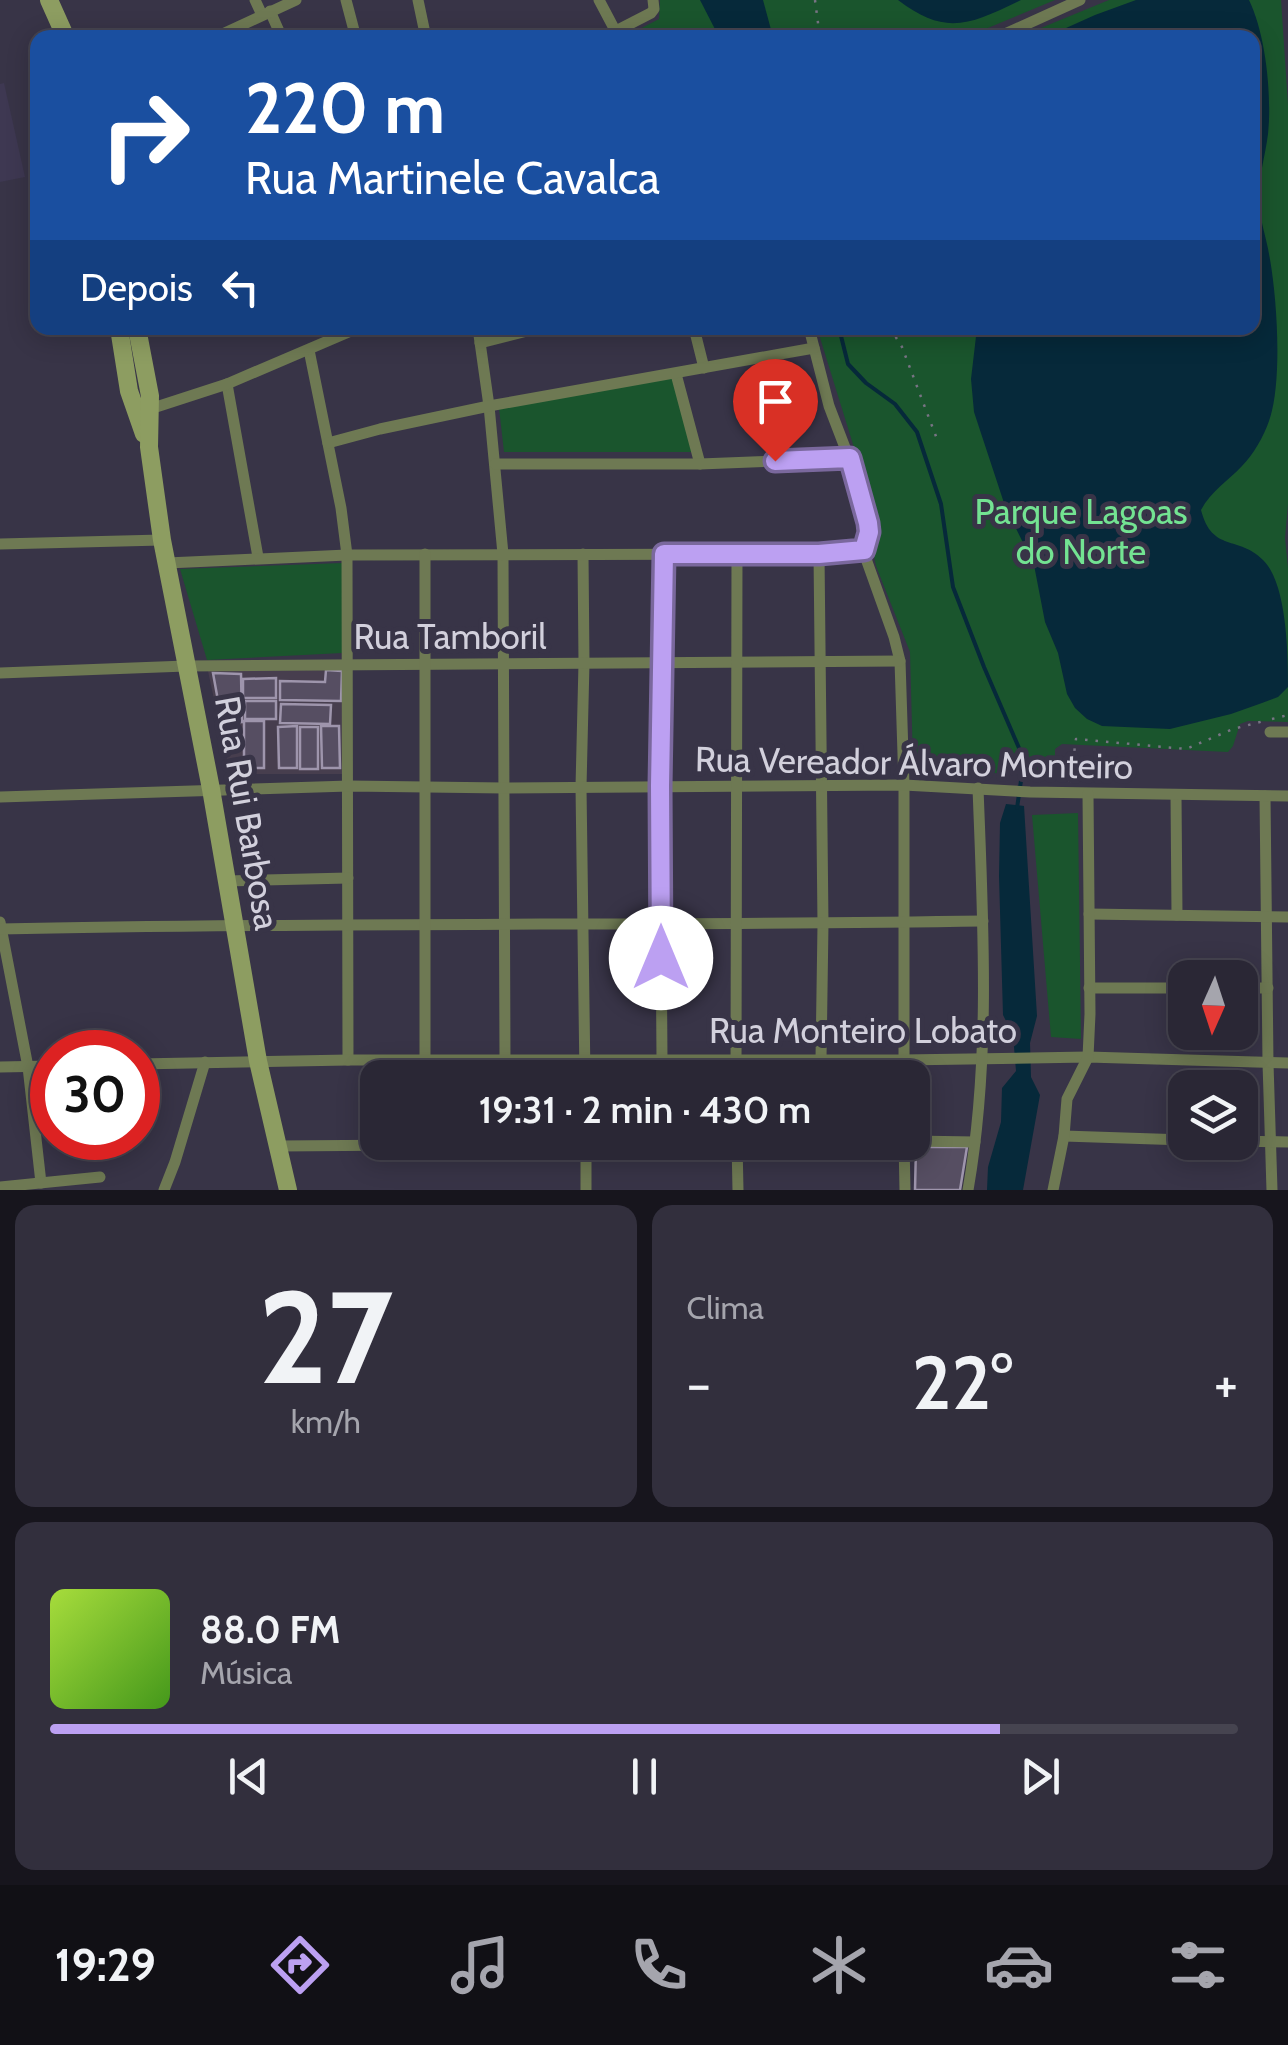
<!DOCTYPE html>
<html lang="pt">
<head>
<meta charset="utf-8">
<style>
  body { margin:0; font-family:Cabin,sans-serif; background:#322f3d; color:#f1f3f6; height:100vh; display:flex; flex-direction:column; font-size:38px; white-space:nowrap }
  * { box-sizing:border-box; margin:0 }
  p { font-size:32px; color:#a5a5ad }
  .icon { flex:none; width:55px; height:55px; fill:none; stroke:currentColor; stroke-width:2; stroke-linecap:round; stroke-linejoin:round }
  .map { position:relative; height:1190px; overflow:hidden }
  .details { display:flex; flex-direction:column; gap:15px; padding:15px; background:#17151d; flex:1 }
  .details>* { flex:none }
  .top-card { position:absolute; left:30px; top:30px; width:1230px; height:305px; border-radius:20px; box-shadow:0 5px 25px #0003,0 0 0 2px #464450; background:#1a4fa0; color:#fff; overflow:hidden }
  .needle { width:65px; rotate:183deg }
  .tools { position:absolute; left:1168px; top:960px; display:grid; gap:20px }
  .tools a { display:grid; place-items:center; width:90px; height:90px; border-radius:20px; background:#2a2735; box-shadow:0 5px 25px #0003,0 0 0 2px #464450; font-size:50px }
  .speed { position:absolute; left:30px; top:1030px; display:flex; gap:20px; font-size:50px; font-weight:700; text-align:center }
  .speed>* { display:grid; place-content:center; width:130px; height:130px; border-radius:50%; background:#2a2735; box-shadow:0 5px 25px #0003,0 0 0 2px #464450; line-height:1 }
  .speed .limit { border:15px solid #d22; background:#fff; color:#111 }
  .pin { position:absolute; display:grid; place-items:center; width:85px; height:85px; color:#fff; margin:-102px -42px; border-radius:50% 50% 50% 0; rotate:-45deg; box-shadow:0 0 10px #0007 }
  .pin .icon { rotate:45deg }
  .me { position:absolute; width:110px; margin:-55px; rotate:0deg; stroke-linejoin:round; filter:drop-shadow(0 0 8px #0008) }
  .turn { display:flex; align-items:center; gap:35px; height:210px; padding:0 50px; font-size:45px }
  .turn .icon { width:130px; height:130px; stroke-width:2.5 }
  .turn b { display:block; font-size:70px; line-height:85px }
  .then { display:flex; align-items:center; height:95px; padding:0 50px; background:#0003; gap:20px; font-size:38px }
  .big { font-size:75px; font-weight:600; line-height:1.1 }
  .details .tile { flex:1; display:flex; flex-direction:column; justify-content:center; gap:15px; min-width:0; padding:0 35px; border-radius:20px; background:#322f3d }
  .details .dial { align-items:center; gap:0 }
  .dial b { font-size:130px; line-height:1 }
  .song { display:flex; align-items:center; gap:30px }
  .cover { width:120px; height:120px; border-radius:15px; background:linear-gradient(135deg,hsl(80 70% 55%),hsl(100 70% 35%)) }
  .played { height:10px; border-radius:5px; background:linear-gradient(90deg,#bca0f2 80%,#464450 80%) }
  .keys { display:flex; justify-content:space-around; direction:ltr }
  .heat { display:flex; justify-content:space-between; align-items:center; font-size:55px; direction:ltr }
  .details .tiles { flex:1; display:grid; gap:15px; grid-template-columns:1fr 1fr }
  .tile:last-child { grid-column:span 2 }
  .trip { position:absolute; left:360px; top:1060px; width:570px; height:100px; border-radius:20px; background:#2a2735; box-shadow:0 5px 25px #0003,0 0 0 2px #464450; font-weight:600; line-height:100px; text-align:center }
  .dock { display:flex; height:160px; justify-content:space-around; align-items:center; background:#111015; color:#a5a5ad }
  .dock .icon { width:70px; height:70px }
  .dock .current { color:#bca0f2 }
  .dock b { font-size:45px; color:#f1f3f6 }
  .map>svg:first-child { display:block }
</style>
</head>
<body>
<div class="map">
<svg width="1288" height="1190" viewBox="0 0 1288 1190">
  <rect width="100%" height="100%" fill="#383447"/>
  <path fill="#3e3852" d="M4,83l21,94 -25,5v-98z"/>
  <path fill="#473e4e" d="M342,670l2,104h-114l-22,-103z"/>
  <g fill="#1a552d">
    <path d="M660,0h395l-89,37 -335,1 -1,-4 29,-15z"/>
    <path d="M1109,0h172l7,105v399l-3,34 3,30v154l-40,-1 -8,3 -7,22 -5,6 -166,-8 -7,5v21l-5,6 -134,-7 -3,-6 -3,-111 -34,-86 -2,-10 4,-31 -61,-197h435v-290l-233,-1z"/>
    <path d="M674,378l18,74h-188l-5,-44z"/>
    <path d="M343,563l-1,90 -135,7 -27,-91z"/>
    <path d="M1078,813l3,226 -30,-2 -19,-222z"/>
  </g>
  <g fill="#06293a">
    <path d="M700,0h63l10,37h-54z"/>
    <path d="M898,0h123c-50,24 -75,37 -123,0z"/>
    <path d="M1136,0h113c17,35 23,96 19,134 -3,24 -10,44 -9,68 1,18 7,35 10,52 8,41 14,128 0,167 -5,15 -16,34 -27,45 -14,15 -31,25 -41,44 11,43 38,25 62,50 24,23 25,94 25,127l-10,10 -16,6 -31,11 -61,15 -68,-3 -15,-7 -12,-11 -8,-14 -9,-41 -13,-31 -11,-57 -29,-59 -31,-94 -3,-33 6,-51h275v-290l-206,-1 49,-22z"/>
    <path d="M1006,804l18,2 13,210 -7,27 1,34 9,18 -17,95h-36l1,-23 13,-45 1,-34 14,-17 -3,-36 -10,-20 -4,-139 1,-53z"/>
  </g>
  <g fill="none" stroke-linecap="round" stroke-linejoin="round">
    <path stroke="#06293a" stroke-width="4" d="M839,328l9,36 18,19 29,21 22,28 24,72 12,83 31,80 35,81 4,19 -6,41"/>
  </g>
  <g fill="#564e62" stroke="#9e95ac" stroke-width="2.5">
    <path d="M326,670l16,1 -1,30 -61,-1v-19l45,1z"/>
    <path d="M213,673l28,1 1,48 -20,1z"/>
    <path d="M276,678v20h-33v-19z"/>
    <rect x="245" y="701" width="31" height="18"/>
    <path d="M281,704l50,1 -1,19 -50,-1z"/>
    <rect x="244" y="721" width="20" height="47"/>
    <path d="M297,726v42h-18l-1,-41z"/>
    <path d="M321,726h18l1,42h-18z"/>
    <rect x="300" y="727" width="18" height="42"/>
    <path d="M916,1147h51l-7,43h-45z"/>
  </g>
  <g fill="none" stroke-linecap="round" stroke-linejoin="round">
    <g stroke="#787484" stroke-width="2.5" stroke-dasharray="2.5 8" stroke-linecap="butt">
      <path d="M815,0l5,38"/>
      <path d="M890,328l12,19 35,92"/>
      <path d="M1272,719l16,-4"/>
      <path d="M1070,782l6,-43 110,10 47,-20 31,-8"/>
    </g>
    <g stroke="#6e7953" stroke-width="11">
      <path d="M255,0l7,15"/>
      <path d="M346,0l10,38"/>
      <path d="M418,0l8,38"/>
      <path d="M599,0l18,34"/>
      <path d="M270,11l12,27"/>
      <path d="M616,31l35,-18 3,-4 -1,-9"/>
      <path d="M214,38l82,-38"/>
      <path d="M996,38l84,-38"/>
      <path d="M478,328l11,78 14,148 2,505"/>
      <path d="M694,328l10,40"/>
      <path d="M809,328l20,78 20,52 20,65 -4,33 29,81 6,24 4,124v293"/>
      <path d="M480,343l59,-15"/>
      <path d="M309,350l32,158 6,47 1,505"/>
      <path d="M676,374l24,90"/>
      <path d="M227,384l31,173"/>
      <path d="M150,409l77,-25 131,-56"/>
      <path d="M328,443l52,-14 109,-23 325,-58"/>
      <path d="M495,464h205l149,-6"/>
      <path d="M0,544l162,-4"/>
      <path d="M583,554l1,109 -3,124 4,291"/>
      <path d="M819,554l4,370 -2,135"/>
      <path d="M167,563l180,-8 472,-1 45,-4"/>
      <path d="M0,673l186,-7 714,-5"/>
      <path d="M1270,732h18"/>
      <path d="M1176,795l1,120"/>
      <path d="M1265,796l3,267 4,127"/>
      <path d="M0,797l349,-11 155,2 400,-3 126,7 258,4"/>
      <path d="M227,881l121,-3"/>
      <path d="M1089,914l199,3"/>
      <path d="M0,922l28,145 13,116"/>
      <path d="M0,929c328,-7 656,-3 983,-8"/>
      <path d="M1089,988h96"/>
      <path d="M1240,988h28"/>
      <path d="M662,1059l-2,-272 4,-233"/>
      <path d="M425,1060v-506"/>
      <path d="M138,1064l210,-4h555l185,-3 200,6"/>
      <path d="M0,1067l52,-1"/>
      <path d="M736,1078l1,-525"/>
      <path d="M1064,1136l121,4"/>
      <path d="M912,1141l63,1"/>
      <path d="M1240,1141l48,1"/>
      <path d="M737,1142l1,48"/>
      <path d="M904,1142l1,48"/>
      <path d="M279,1146l531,-4"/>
      <path d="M0,1187l100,-10"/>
      <path d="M164,1190l11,-28 30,-100"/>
      <path d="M586,1190v-48"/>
      <path d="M968,1190c23,-132 15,-269 10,-402"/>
      <path d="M1053,1190l11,-54 3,-37 21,-42 2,-43 -2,-220"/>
    </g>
    <g stroke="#8d9d61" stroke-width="18">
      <path d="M49,0l17,38"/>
      <path d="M119,328l10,63 15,43"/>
      <path d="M137,328l13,68 -1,51 13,93 49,249 47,272 30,129"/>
    </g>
  </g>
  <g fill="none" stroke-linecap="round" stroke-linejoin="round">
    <defs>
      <path id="route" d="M661,958l-1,-172 4,-232h155l45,-4 5,-18 -1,-9 -18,-65 -75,3"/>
    </defs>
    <use href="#route" stroke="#7a689d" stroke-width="25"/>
    <use href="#route" stroke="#bca0f2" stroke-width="18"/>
  </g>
  <g text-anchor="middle" stroke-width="10" stroke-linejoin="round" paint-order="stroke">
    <g font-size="35" fill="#73e392" stroke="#383447">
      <text x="1081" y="524">Parque Lagoas<tspan x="1081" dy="40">do Norte</tspan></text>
    </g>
    <g font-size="35" fill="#d2d0dc" stroke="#383447">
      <text x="450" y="649">Rua Tamboril</text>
      <text transform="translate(914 763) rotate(1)" y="12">Rua Vereador Álvaro Monteiro</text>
      <text transform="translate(247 813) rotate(80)" y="12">Rua Rui Barbosa</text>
      <text x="863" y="1043">Rua Monteiro Lobato</text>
    </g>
  </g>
</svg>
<div class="tools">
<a><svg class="needle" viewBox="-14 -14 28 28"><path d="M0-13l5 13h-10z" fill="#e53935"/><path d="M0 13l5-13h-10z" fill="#a5a5ad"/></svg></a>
<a><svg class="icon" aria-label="layers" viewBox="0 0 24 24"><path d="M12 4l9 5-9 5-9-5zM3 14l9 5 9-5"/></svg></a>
</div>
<div class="speed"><div class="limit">30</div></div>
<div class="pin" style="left:775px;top:461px;background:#d93025"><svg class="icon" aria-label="arrive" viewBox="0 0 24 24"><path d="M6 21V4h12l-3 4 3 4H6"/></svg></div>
<svg class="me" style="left:661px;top:958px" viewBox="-20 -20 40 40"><circle r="19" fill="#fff"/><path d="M0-13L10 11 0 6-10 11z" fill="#bca0f2"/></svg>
<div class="trip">19:31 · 2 min · 430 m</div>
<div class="top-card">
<div class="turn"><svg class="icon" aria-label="right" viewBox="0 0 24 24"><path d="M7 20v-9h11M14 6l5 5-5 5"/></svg><div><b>220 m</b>Rua Martinele Cavalca</div></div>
<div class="then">Depois<svg class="icon" aria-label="left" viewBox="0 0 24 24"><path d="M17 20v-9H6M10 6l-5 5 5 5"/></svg></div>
</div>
</div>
<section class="details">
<div class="tiles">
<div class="tile dial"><b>27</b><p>km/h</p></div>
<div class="tile"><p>Clima</p>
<div class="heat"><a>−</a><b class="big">22°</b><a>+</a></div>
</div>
<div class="tile">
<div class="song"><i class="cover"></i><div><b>88.0 FM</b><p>Música</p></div></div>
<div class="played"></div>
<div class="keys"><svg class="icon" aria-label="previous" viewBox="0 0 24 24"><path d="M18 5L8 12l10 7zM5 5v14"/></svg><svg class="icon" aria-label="pause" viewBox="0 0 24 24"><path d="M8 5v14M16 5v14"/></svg><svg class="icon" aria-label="next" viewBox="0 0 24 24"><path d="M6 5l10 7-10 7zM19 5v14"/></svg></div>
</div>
</div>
</section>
<nav class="dock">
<b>19:29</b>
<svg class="icon current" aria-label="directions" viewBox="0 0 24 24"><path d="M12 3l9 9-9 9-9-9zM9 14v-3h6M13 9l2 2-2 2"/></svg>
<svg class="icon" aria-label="music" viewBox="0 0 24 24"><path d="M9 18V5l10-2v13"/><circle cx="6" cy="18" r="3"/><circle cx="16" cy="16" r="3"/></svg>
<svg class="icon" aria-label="phone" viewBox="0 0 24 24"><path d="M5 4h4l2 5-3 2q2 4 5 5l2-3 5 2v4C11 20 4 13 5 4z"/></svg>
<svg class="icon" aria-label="climate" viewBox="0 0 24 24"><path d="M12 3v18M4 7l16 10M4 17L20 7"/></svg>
<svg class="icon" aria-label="car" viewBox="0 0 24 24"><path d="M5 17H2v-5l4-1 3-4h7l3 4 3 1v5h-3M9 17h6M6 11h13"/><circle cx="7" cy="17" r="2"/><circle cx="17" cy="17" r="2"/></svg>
<svg class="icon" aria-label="filters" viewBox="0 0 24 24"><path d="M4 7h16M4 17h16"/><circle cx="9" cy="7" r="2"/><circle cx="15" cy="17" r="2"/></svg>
</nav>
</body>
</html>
